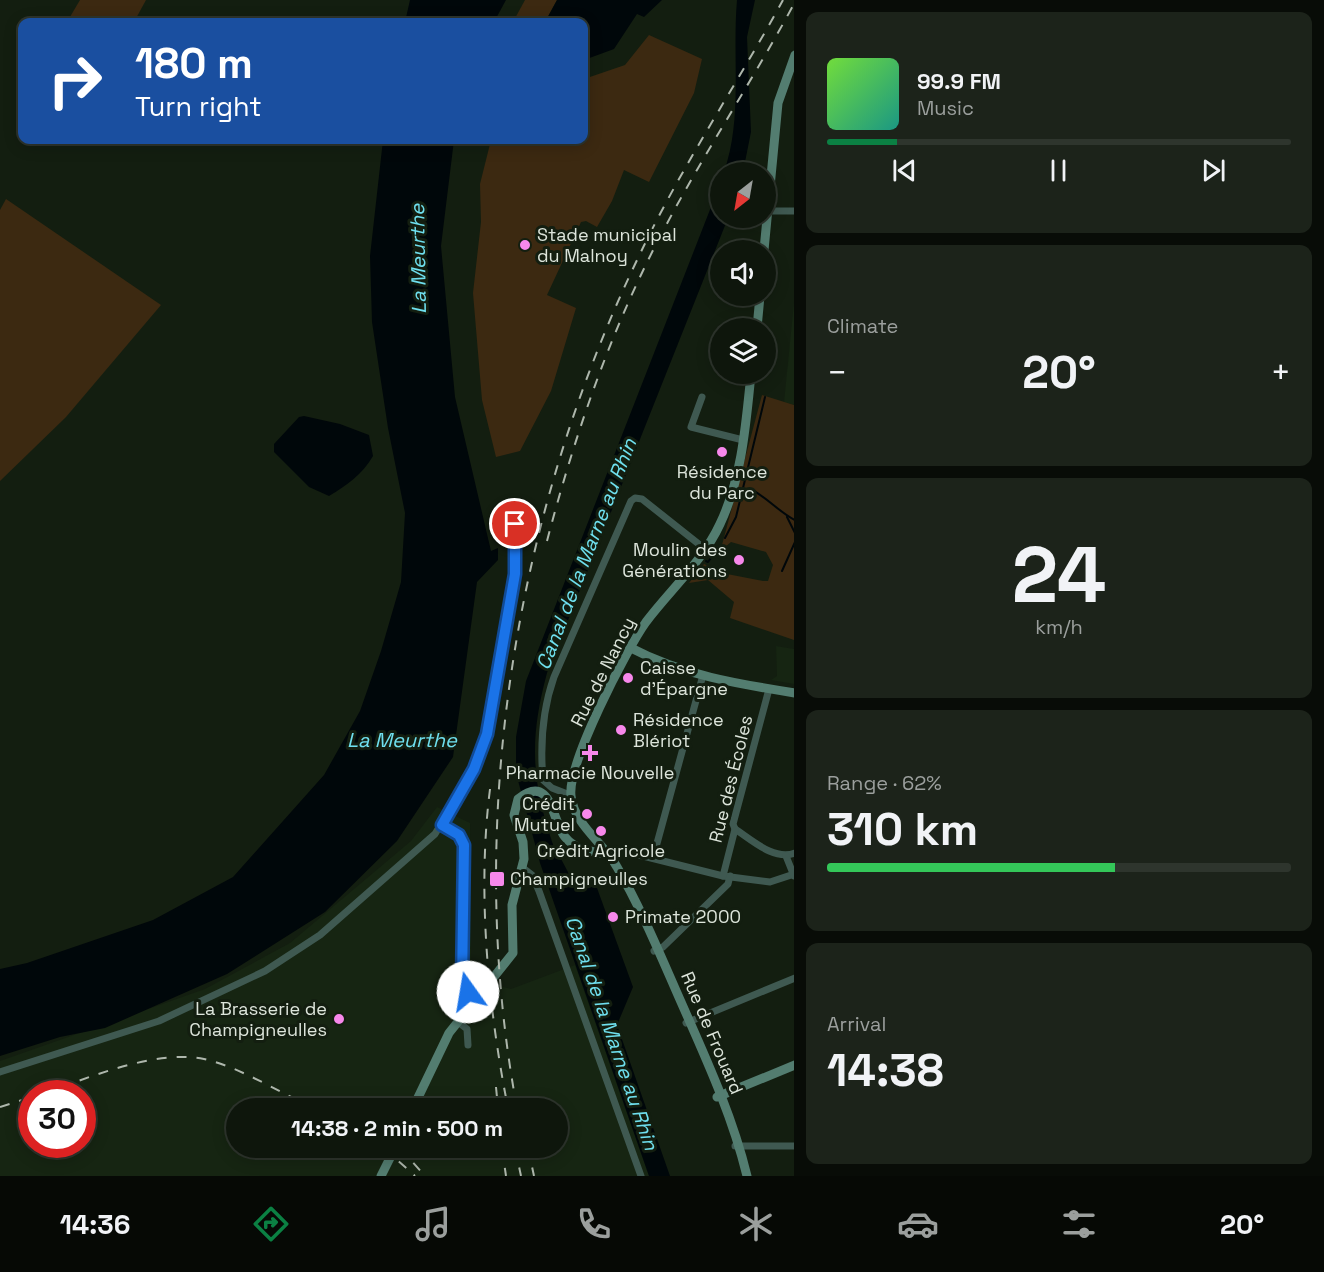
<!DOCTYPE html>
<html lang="en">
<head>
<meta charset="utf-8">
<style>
  body { margin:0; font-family:"Space Grotesk",sans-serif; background:#1c231a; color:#f1f3f6; height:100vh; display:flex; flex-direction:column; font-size:22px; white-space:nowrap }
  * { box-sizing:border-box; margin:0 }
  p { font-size:20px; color:#9b9f9d }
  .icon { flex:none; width:33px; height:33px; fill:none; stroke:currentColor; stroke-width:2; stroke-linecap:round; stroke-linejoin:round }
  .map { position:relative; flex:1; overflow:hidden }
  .side { display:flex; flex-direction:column; gap:12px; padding:12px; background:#080c07; width:530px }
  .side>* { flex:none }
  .guide { position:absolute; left:18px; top:18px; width:570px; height:126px; border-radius:12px; box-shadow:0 3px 15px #0003,0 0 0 2px #2e352d; background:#1a4fa0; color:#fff; overflow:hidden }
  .needle { width:39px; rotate:211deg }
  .fabs { position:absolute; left:710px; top:162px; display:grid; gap:12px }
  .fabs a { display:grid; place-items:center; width:66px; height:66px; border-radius:50%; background:#0e160c; box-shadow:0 3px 15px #0003,0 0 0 2px #2e352d; font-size:30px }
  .speed { position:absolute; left:18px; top:1080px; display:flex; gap:12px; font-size:30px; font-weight:700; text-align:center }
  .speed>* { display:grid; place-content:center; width:78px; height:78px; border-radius:50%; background:#0e160c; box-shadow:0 3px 15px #0003,0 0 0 2px #2e352d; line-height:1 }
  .speed .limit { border:9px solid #d22; background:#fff; color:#111 }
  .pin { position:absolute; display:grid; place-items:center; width:51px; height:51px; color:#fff; margin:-26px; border:3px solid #fff; border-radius:50%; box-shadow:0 2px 6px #0007 }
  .me { position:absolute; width:66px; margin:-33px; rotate:347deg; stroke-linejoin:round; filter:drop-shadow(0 0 4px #0008) }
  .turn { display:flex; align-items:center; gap:21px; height:126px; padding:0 18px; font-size:27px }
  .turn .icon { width:78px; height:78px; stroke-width:2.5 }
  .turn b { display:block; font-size:42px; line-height:51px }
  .big { font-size:45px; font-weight:700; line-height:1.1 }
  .side .widget { flex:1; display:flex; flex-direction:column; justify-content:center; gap:9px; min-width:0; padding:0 21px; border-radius:12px; background:#1c231a }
  .side .dial { align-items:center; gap:0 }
  .dial b { font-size:78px; line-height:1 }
  .song { display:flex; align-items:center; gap:18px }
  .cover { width:72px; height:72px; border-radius:9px; background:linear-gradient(135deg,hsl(100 70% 55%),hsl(170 70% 35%)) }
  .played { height:6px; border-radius:3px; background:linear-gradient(90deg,#0b8043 15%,#2e352d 15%) }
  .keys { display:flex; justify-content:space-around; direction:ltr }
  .heat { display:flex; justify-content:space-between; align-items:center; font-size:33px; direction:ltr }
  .charge { height:9px; border-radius:4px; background:linear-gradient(90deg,#34c759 62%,#2e352d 0) }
  .trip { position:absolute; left:226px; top:1098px; width:342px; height:60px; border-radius:30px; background:#0e160c; box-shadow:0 3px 15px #0003,0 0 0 2px #2e352d; font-weight:700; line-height:60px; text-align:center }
  .tab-bar { display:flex; height:96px; justify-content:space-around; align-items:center; background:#060905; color:#9b9f9d }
  .tab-bar .icon { width:42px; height:42px }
  .tab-bar .on { color:#0b8043 }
  .tab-bar b { font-size:27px; color:#f1f3f6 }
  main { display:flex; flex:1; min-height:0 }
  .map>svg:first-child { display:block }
</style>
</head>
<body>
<main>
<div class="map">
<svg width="795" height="1176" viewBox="0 0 795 1176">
  <rect width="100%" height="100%" fill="#131e10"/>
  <g fill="#162512" fill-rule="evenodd">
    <path d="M794,302v103l-10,-3z"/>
    <path d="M776,646l18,3v35l-23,-4 6,-4z"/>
    <path d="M437,807l33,16 1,155 40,11 64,-24 74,211h-649v-115l205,-72 85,-46 121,-102zM32,1094h50v50h-50zM237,1108h321v40h-321z"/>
  </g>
  <g fill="#3c2911">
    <path d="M80,0h66l-12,22h-67z"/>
    <path d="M525,0h32l-12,22h-32z"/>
    <path d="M649,35l53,24 -8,34 -45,89 -25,-12 -12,31 -15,26 -11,-6 -5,1 -34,73 29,13 -25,83 -31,60 -24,6 -14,-57 -9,-107 8,-71 -1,-38 11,-44h93v-61l41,-14z"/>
    <path d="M6,199l155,106 -95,112 -66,64v-271z"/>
    <path d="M762,395l32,10v235l-64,-22 4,-16 -26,-22 -19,3 15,-19 23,10 36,7h5l5,-16 -7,-13 -35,-10 -6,5 -3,-2z"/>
  </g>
  <g fill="#00070a">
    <path d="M410,0h96l-12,22h-89z"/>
    <path d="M557,0h105l-18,17 -7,-3 -23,35 -30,11v-38h-39z"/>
    <path d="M737,0h18l-8,37 4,95 -8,40h-19c19,-54 8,-115 13,-172z"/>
    <path d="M383,140h71l-13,106 14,151 36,154 7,-3v12l-21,22 -24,175 -56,84 -72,71 -98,62 -122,54 -45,9 -60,19v-87l27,-6 126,-43 80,-43 91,-102 36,-64 21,-60 20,-69 4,-69 -17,-85 -16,-106 -2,-66z"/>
    <path d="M720,184v34h8l-181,455c-19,70 -15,113 9,180l3,2 10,19 28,14 36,99 -16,38 53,151h-21l-109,-313 -24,-90v-36l10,-56z"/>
    <path d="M304,416l36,8 29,11 4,21c-11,19 -26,29 -44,40l-20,-9 -35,-35v-8l25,-27z"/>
  </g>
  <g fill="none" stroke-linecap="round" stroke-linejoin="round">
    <g stroke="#00070a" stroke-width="2">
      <path d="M752,490c16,8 28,23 43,30"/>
      <path d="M787,517l8,16"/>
      <path d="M725,538l11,-21 29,-120"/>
      <path d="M706,561l2,1 10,-14"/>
      <path d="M782,571l13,-29"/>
    </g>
    <g stroke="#3f5951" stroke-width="7">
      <path d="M767,211h28"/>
      <path d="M702,397l-11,30 52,13"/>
      <path d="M570,795l-18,-7 -9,-8c-3,-35 -1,-69 11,-103l77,-176 4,-3 7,1 63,50"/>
      <path d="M443,825l16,10 5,10 -2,139 -5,37 10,8 1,16"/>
      <path d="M735,829c17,11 39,32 60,24"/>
      <path d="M608,854l15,-3 100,25 47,6 24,-8"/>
      <path d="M786,856l8,20"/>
      <path d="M653,858l50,-183"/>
      <path d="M523,868l9,7 7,16 102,285"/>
      <path d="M723,876l12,-47 -2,-5 36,-135"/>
      <path d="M654,951l9,-4 65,-63 2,-8"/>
      <path d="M462,984l6,8 10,4"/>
      <path d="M686,1023l109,-45"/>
      <path d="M0,1072l159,-51 106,-50 55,-36 115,-101 39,-65 13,-35 28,-160v-51"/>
      <path d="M735,1146h60"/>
    </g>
    <g stroke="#537d70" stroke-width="9">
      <path d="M764,250l14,-147 17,-48"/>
      <path d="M757,328l3,-32"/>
      <path d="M631,648c51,27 107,36 164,45"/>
      <path d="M717,1097l78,-32"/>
      <path d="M413,1108l36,-75 64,-80 -1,-48 12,-46 -1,-17 -9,-27 4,-16c34,-27 34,23 47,38 10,13 28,15 43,17"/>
      <path d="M381,1176l14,-28"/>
      <path d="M747,1176c-16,-66 -46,-128 -73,-190 -18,-41 -35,-81 -57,-119 -13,-24 -43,-42 -46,-71 -4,-32 55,-146 75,-174 24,-32 57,-61 74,-98 22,-46 26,-101 31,-150"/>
    </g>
    <g stroke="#aeb7ac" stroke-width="2" stroke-dasharray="10 10" stroke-linecap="butt">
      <path d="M547,541c28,-107 64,-212 116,-310 41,-78 90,-151 132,-229"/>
      <path d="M490,789c-13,102 -2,219 18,319"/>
      <path d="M496,1087l2,21"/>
      <path d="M42,1094c46,-16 113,-45 162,-35 36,8 76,34 110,49"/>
      <path d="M309,1098l21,10"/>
      <path d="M0,1107l32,-10"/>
      <path d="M517,1108c-53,-282 -3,-594 122,-852 42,-89 97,-170 144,-256"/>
      <path d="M384,1148l31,28"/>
      <path d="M400,1148l25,28"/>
      <path d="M502,1148l4,28"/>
      <path d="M515,1148l6,28"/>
      <path d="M528,1148l6,28"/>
    </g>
  </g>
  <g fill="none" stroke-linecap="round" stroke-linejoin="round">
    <defs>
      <path id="route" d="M468,992l-6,-8 2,-139 -5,-10 -17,-10 32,-56 13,-35 28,-160v-50"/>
    </defs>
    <use href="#route" stroke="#114b97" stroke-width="15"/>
    <use href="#route" stroke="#1a73e8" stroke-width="10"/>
  </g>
  <g fill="#f788eb" stroke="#131e10" stroke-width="2">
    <circle cx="525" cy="245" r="6"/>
    <circle cx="722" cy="452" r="6"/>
    <circle cx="739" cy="560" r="6"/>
    <circle cx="628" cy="678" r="6"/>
    <circle cx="621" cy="730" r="6"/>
    <path d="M587 744h6v6h6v6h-6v6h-6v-6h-6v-6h6z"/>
    <circle cx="587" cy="814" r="6"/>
    <circle cx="601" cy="831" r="6"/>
    <rect x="489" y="871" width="16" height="16" rx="3"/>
    <circle cx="613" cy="917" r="6"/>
    <circle cx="339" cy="1019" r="6"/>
  </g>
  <g text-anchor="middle" stroke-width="6" stroke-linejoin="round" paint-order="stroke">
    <g font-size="18" fill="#dde5db" stroke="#131e10" text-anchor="start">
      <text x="537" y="241">Stade municipal<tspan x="537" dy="21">du Malnoy</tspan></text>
      <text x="722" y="478" text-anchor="middle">Résidence<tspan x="722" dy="21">du Parc</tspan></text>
      <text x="727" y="556" text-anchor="end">Moulin des<tspan x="727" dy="21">Générations</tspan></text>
      <text x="640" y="674">Caisse<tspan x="640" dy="21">d'Épargne</tspan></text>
      <text x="633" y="726">Résidence<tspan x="633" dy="21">Blériot</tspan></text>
      <text x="590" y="779" text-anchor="middle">Pharmacie Nouvelle</text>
      <text x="575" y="810" text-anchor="end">Crédit<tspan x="575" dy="21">Mutuel</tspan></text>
      <text x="601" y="857" text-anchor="middle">Crédit Agricole</text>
      <text x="510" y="885">Champigneulles</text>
      <text x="625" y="923">Primate 2000</text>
      <text x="327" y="1015" text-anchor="end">La Brasserie de<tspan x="327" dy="21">Champigneulles</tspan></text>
    </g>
    <g font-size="18" fill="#dde5db" stroke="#131e10">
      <text transform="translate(603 672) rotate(-63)" y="6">Rue de Nancy</text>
      <text transform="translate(731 779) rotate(-76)" y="6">Rue des Écoles</text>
      <text transform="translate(712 1033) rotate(67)" y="6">Rue de Frouard</text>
    </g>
    <g font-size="20" font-style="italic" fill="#6fe0ef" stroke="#131e10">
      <text transform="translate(418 259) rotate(-91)" y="7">La Meurthe</text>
      <text transform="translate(586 554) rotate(-69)" y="7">Canal de la Marne au Rhin</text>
      <text x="402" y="747">La Meurthe</text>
      <text transform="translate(612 1033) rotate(71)" y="7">Canal de la Marne au Rhin</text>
    </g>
  </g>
</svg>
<div class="fabs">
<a><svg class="needle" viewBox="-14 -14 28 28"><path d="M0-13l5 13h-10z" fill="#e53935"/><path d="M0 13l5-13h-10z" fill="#9b9f9d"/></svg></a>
<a><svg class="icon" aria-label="sound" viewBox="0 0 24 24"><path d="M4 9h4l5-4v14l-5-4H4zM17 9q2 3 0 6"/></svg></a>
<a><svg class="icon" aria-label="layers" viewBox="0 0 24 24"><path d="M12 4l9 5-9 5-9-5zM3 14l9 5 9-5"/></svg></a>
</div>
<div class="speed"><div class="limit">30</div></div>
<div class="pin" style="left:515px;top:524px;background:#d93025"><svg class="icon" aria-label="arrive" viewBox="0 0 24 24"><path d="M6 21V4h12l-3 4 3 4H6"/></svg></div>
<svg class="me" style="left:468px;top:992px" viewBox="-20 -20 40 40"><circle r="19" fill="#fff"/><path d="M0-13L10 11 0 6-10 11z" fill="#1a73e8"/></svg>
<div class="trip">14:38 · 2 min · 500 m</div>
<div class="guide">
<div class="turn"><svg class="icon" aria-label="right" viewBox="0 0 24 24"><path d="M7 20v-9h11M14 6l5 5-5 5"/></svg><div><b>180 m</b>Turn right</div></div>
</div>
</div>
<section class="side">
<div class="widget">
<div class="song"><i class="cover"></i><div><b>99.9 FM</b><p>Music</p></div></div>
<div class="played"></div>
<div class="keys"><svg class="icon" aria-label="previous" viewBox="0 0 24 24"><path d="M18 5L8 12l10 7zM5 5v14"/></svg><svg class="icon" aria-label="pause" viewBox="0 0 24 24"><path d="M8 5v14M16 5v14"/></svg><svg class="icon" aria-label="next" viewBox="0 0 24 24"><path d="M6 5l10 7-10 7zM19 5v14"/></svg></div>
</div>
<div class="widget"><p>Climate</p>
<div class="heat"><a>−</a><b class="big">20°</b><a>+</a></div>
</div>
<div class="widget dial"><b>24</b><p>km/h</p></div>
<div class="widget"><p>Range · 62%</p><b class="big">310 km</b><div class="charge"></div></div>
<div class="widget"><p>Arrival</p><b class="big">14:38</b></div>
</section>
</main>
<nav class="tab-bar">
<b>14:36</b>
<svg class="icon on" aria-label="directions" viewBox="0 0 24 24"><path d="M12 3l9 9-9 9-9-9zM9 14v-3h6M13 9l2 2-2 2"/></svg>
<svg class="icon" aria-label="music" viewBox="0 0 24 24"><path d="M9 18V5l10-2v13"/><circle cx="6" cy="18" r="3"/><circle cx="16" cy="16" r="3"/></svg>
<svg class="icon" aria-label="phone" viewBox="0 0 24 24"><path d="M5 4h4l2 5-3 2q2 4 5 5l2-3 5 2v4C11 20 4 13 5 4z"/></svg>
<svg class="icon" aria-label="climate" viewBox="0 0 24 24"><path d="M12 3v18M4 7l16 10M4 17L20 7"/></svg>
<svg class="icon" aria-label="car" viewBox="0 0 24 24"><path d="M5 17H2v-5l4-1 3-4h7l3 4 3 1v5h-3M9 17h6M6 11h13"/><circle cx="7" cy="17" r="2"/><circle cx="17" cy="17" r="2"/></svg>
<svg class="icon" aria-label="filters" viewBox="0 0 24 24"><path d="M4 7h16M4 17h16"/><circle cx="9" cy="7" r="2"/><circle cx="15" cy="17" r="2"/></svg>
<b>20°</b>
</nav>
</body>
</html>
